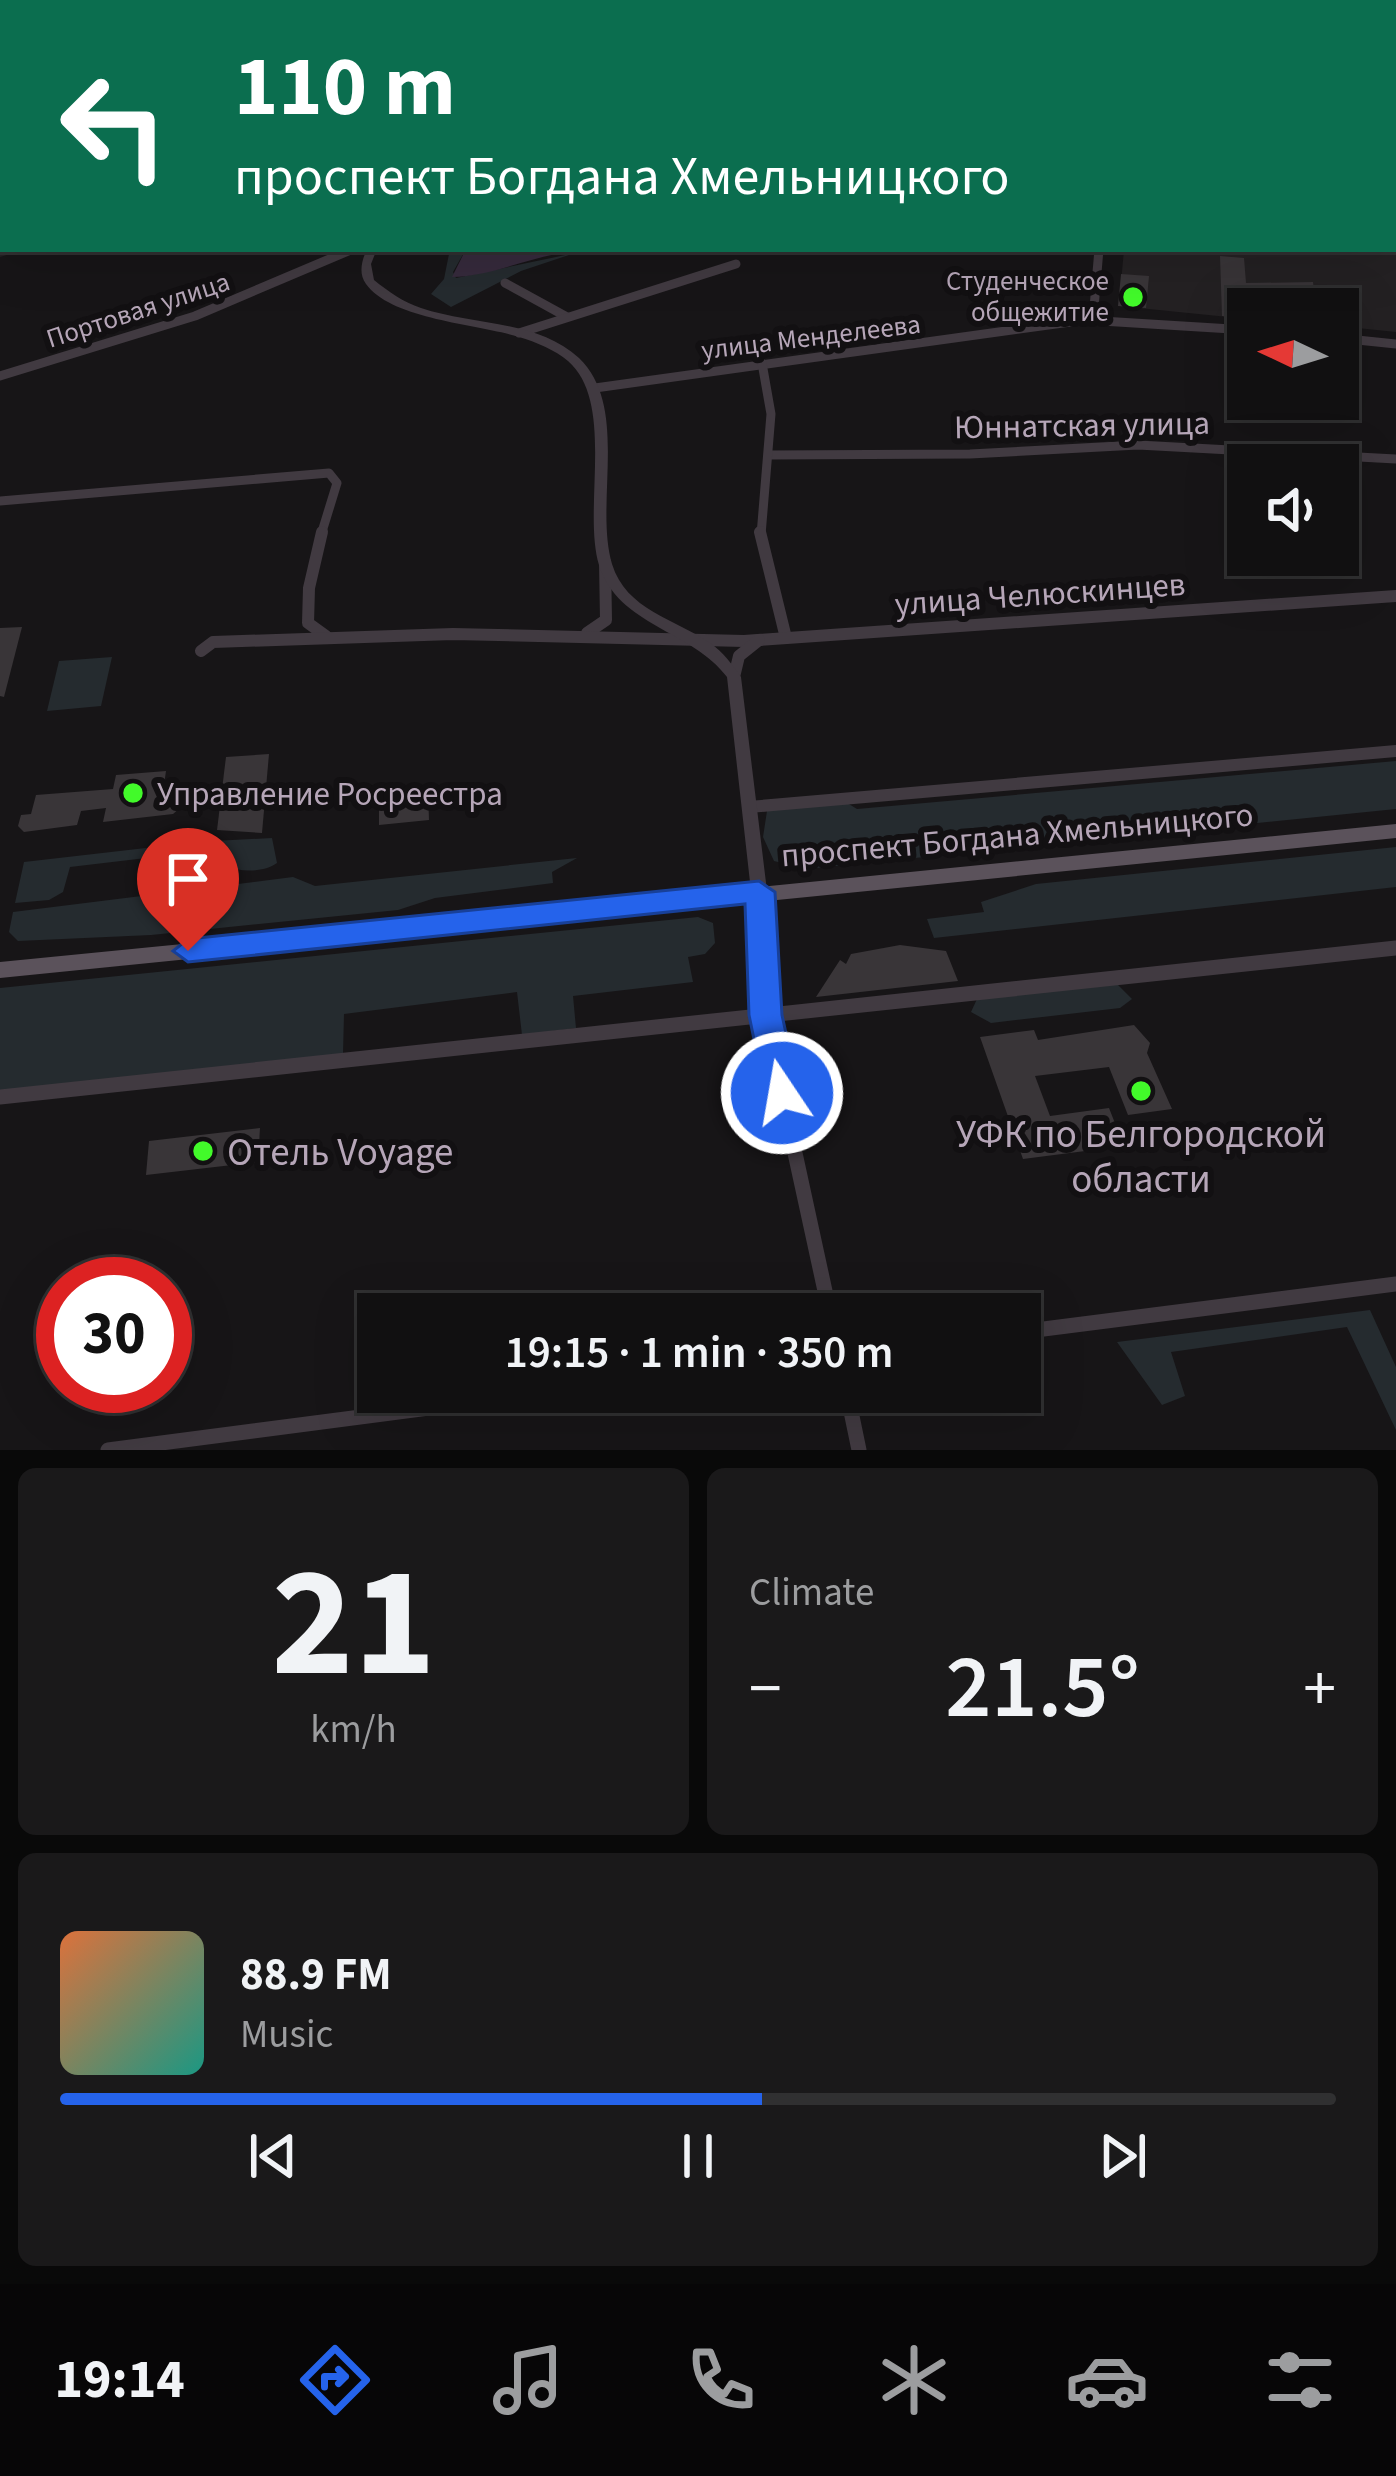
<!DOCTYPE html>
<html lang="en">
<head>
<meta charset="utf-8">
<style>
  body { margin:0; font-family:"Source Sans 3",sans-serif; background:#1a191a; color:#f1f3f6; height:100vh; display:flex; flex-direction:column; font-size:45px; white-space:nowrap }
  * { box-sizing:border-box; margin:0 }
  p { font-size:39px; color:#9c9d9f }
  .icon { flex:none; width:66px; height:66px; fill:none; stroke:currentColor; stroke-width:2; stroke-linecap:round; stroke-linejoin:round }
  .map { position:relative; height:1450px; overflow:hidden }
  .sheet { display:flex; flex-direction:column; gap:18px; padding:18px; background:#090909; flex:1 }
  .sheet>* { flex:none }
  .banner { position:absolute; left:0px; top:0px; width:1398px; height:252px; box-shadow:0 12px 48px #0002,0 0 0 3px #303031; background:#0b6e4f; color:#fff; overflow:hidden }
  .needle { width:78px; rotate:274deg }
  .buttons { position:absolute; left:1227px; top:288px; display:grid; gap:24px }
  .buttons a { display:grid; place-items:center; width:132px; height:132px; border-radius:0px; background:#111011; box-shadow:0 12px 48px #0002,0 0 0 3px #303031; font-size:60px }
  .speed { position:absolute; left:36px; top:1257px; display:flex; gap:24px; font-size:60px; font-weight:700; text-align:center }
  .speed>* { display:grid; place-content:center; width:156px; height:156px; border-radius:50%; background:#111011; box-shadow:0 12px 48px #0002,0 0 0 3px #303031; line-height:1 }
  .speed .limit { border:18px solid #d22; background:#fff; color:#111 }
  .pin { position:absolute; display:grid; place-items:center; width:102px; height:102px; color:#fff; margin:-123px -51px; border-radius:50% 50% 50% 0; rotate:-45deg; box-shadow:0 0 12px #0007 }
  .pin .icon { rotate:45deg }
  .me { position:absolute; width:132px; margin:-66px; rotate:348deg; stroke-linejoin:round; filter:drop-shadow(0 0 9px #0008) }
  .turn { display:flex; align-items:center; gap:42px; height:252px; padding:0 36px; font-size:54px }
  .turn .icon { width:156px; height:156px; stroke-width:2.5 }
  .turn b { display:block; font-size:84px; line-height:102px }
  .big { font-size:90px; font-weight:600; line-height:1.1 }
  .sheet .widget { flex:1; display:flex; flex-direction:column; justify-content:center; gap:18px; min-width:0; padding:0 42px; border-radius:18px; background:#1a191a }
  .sheet .dial { align-items:center; gap:0 }
  .dial b { font-size:156px; line-height:1 }
  .song { display:flex; align-items:center; gap:36px }
  .cover { width:144px; height:144px; border-radius:18px; background:linear-gradient(135deg,hsl(20 70% 55%),hsl(170 70% 35%)) }
  .played { height:12px; border-radius:6px; background:linear-gradient(90deg,#2563eb 55%,#303031 55%) }
  .keys { display:flex; justify-content:space-around; direction:ltr }
  .heat { display:flex; justify-content:space-between; align-items:center; font-size:66px; direction:ltr }
  .sheet .tiles { flex:1; display:grid; gap:18px; grid-template-columns:1fr 1fr }
  .widget:last-child { grid-column:span 2 }
  .trip { position:absolute; left:357px; top:1293px; width:684px; height:120px; border-radius:0px; background:#111011; box-shadow:0 12px 48px #0002,0 0 0 3px #303031; font-weight:600; line-height:120px; text-align:center }
  .tabs { display:flex; height:192px; justify-content:space-around; align-items:center; background:#070607; color:#9c9d9f }
  .tabs .icon { width:84px; height:84px }
  .tabs .active { color:#2563eb }
  .tabs b { font-size:54px; color:#f1f3f6 }
  .map>svg:first-child { display:block }
</style>
</head>
<body>
<div class="map">
<svg width="1396" height="1450" viewBox="0 0 1396 1450">
  <rect width="100%" height="100%" fill="#171517"/>
  <g fill="#242123">
    <path d="M0,0h439l-436,3v246h24l-27,8z"/>
    <path d="M961,0h435v23l-1,-20z"/>
    <path d="M1396,186v146l-58,-6v-17h-90v10l-129,-13 5,-57 247,5v-5h24z"/>
  </g>
  <g fill="#252b2f">
    <path d="M450,249h16l-13,23 3,6 119,-25 -54,18 -70,36 -20,-13 13,-15z"/>
    <path d="M112,657l-11,49 -54,5 12,-50z"/>
    <path d="M1396,761v48l-590,60 -32,-8 -11,-24 4,-26 77,-10 13,8z"/>
    <path d="M272,838l5,25c-14,10 -37,9 -52,3l-2,-12 -11,-4 1,-9z"/>
    <path d="M198,842l-1,10 -127,15 -7,25 -14,8 -34,3 9,-41z"/>
    <path d="M1396,847v40l-462,51 -7,-19 57,-7 -3,-10 55,-18z"/>
    <path d="M577,858l-25,14 1,11 -118,15 -37,12 -247,25 -133,6 -9,-9 4,-20 280,-35 22,9z"/>
    <path d="M698,917l15,6 2,20 -10,11 -17,3 5,25 -120,14 3,32 -54,7 -5,-43 -173,22 -1,40 -343,39v-105z"/>
    <path d="M1117,984l15,15 -12,9 -129,15 -20,-11 6,-13z"/>
    <path d="M1370,1310l26,57v63l-49,-103 -176,25 14,44 -23,9 -45,-63z"/>
  </g>
  <path fill="#362a3c" d="M466,249h148c-19,8 -38,1 -58,5 -36,7 -67,22 -104,23z"/>
  <g fill="none" stroke-linecap="round" stroke-linejoin="round">
    <path fill="#393439" fill-rule="evenodd" d="M3,72v15l-3,1v-15z"/>
  </g>
  <g fill="#393538">
    <path d="M1220,256l24,2 2,25 67,-1 3,24 -68,3v10l-26,-3z"/>
    <path d="M1121,274l28,2 -3,32 -28,-2z"/>
    <path d="M22,627l-18,70 -4,-1v-68z"/>
    <path d="M269,754l-7,79 -45,-3 9,-73z"/>
    <path d="M166,771l-2,14 22,-2 -5,24 -8,7 -70,8 3,-14 -25,3 -4,14 -53,7 -6,-6 3,-11 10,-1 5,-19 77,-6 3,-14z"/>
    <path d="M428,792l1,28 -50,5v-28z"/>
    <path d="M900,945l46,6 12,30 -142,16 24,-37 6,4 5,-10z"/>
    <path d="M1134,1025l16,18 -3,10 25,56 -44,6 -19,-48 -74,9 15,40 59,-8 15,38 -101,13 -43,-122 54,-7 4,10z"/>
    <path d="M260,1128l-2,34 -112,13 3,-34z"/>
  </g>
  <g fill="none" stroke-linecap="round" stroke-linejoin="round">
    <g stroke="#413a41" stroke-width="8">
      <path d="M677,0l11,3"/>
      <path d="M452,2l5,1"/>
    </g>
    <g stroke="#413a41" stroke-width="9">
      <path d="M1099,249l-5,59 6,10"/>
      <path d="M505,283l62,34"/>
      <path d="M519,333l217,-69"/>
      <path d="M1338,338l58,6"/>
      <path d="M0,376l195,-60 158,-67"/>
      <path d="M595,388l490,-68 163,10"/>
      <path d="M769,455l201,-1 168,-9 258,14"/>
      <path d="M0,501l329,-28 8,10 -16,52"/>
      <path d="M761,535l10,-121 -9,-51"/>
    </g>
    <g stroke="#413a41" stroke-width="12">
      <path d="M322,532l-13,56 -1,35 18,13"/>
      <path d="M760,532l26,106"/>
      <path d="M587,633l19,-13 -1,-58"/>
      <path d="M201,651l12,-9 240,-8 291,7 652,-45"/>
      <path d="M734,677l5,-21 20,-16"/>
      <path d="M749,807l647,-56"/>
      <path d="M759,891l2,40"/>
    </g>
    <g stroke="#413a41" stroke-width="15">
      <path d="M761,928l4,87 65,299"/>
      <path d="M0,1097l1396,-149"/>
      <path d="M1020,1332l376,-48"/>
      <path d="M847,1392l12,58"/>
      <path d="M108,1450l444,-58"/>
    </g>
    <g fill="#413a41" fill-rule="evenodd">
      <path d="M767,0h8l-1,3h-8z"/>
      <path d="M367,249h10l-6,15 3,16c15,12 29,22 47,28 50,17 117,12 158,50 51,49 15,145 33,206 14,46 63,55 98,79 13,9 22,21 31,34l26,214 -2,4h-12l-2,-4 -24,-214c-35,-47 -109,-51 -128,-112 -17,-56 17,-162 -31,-204 -13,-11 -32,-19 -49,-24 -40,-13 -127,-17 -153,-53 -8,-11 -4,-24 1,-35z"/>
    </g>
    <path fill="#5b525b" fill-rule="evenodd" d="M1396,824v14l-1396,140v-16z"/>
  </g>
  <path fill="#2563eb" stroke="#184099" stroke-width="3" d="M759,881l16,11 7,123 17,78 -5,10h-24l-5,-10 -16,-78 -4,-111 -557,58 -15,-11 15,-12z"/>
  <g fill="#42fa2a" stroke="#121012" stroke-width="4.5">
    <circle cx="1133" cy="297" r="12"/>
    <circle cx="133" cy="793" r="12"/>
    <circle cx="1141" cy="1091" r="12"/>
    <circle cx="203" cy="1151" r="12"/>
  </g>
  <g text-anchor="middle" stroke-width="12" stroke-linejoin="round" paint-order="stroke">
    <g font-size="27" fill="#b6a6b8" stroke="#121012" text-anchor="end">
      <text x="1109" y="290">Студенческое<tspan x="1109" dy="31">общежитие</tspan></text>
    </g>
    <g font-size="27" fill="#b6a6b8" stroke="#121012">
      <text transform="translate(138 310) rotate(-18)" y="9">Портовая улица</text>
      <text transform="translate(811 337) rotate(-7)" y="9">улица Менделеева</text>
    </g>
    <g font-size="33" fill="#b6a6b8" stroke="#121012">
      <text transform="translate(1082 424) rotate(-1)" y="12">Юннатская улица</text>
      <text transform="translate(1040 593) rotate(-4)" y="12">улица Челюскинцев</text>
      <text transform="translate(1017 834) rotate(-5)" y="12">проспект Богдана Хмельницкого</text>
    </g>
    <g font-size="33" fill="#b6a6b8" stroke="#121012" text-anchor="start">
      <text x="157" y="805">Управление Росреестра</text>
    </g>
    <g font-size="39" fill="#b6a6b8" stroke="#121012">
      <text x="1141" y="1147">УФК по Белгородской<tspan x="1141" dy="45">области</tspan></text>
      <text x="227" y="1165" text-anchor="start">Отель Voyage</text>
    </g>
  </g>
</svg>
<div class="buttons">
<a><svg class="needle" viewBox="-14 -14 28 28"><path d="M0-13l5 13h-10z" fill="#e53935"/><path d="M0 13l5-13h-10z" fill="#9c9d9f"/></svg></a>
<a><svg class="icon" aria-label="sound" viewBox="0 0 24 24"><path d="M4 9h4l5-4v14l-5-4H4zM17 9q2 3 0 6"/></svg></a>
</div>
<div class="speed"><div class="limit">30</div></div>
<div class="pin" style="left:188px;top:951px;background:#d93025"><svg class="icon" aria-label="arrive" viewBox="0 0 24 24"><path d="M6 21V4h12l-3 4 3 4H6"/></svg></div>
<svg class="me" style="left:782px;top:1093px" viewBox="-20 -20 40 40"><circle r="17" fill="#2563eb" stroke="#fff" stroke-width="3"/><path d="M0-11L8 9 0 5-8 9z" fill="#fff"/></svg>
<div class="trip">19:15 · 1 min · 350 m</div>
<div class="banner">
<div class="turn"><svg class="icon" aria-label="left" viewBox="0 0 24 24"><path d="M17 20v-9H6M10 6l-5 5 5 5"/></svg><div><b>110 m</b>проспект Богдана Хмельницкого</div></div>
</div>
</div>
<section class="sheet">
<div class="tiles">
<div class="widget dial"><b>21</b><p>km/h</p></div>
<div class="widget"><p>Climate</p>
<div class="heat"><a>−</a><b class="big">21.5°</b><a>+</a></div>
</div>
<div class="widget">
<div class="song"><i class="cover"></i><div><b>88.9 FM</b><p>Music</p></div></div>
<div class="played"></div>
<div class="keys"><svg class="icon" aria-label="previous" viewBox="0 0 24 24"><path d="M18 5L8 12l10 7zM5 5v14"/></svg><svg class="icon" aria-label="pause" viewBox="0 0 24 24"><path d="M8 5v14M16 5v14"/></svg><svg class="icon" aria-label="next" viewBox="0 0 24 24"><path d="M6 5l10 7-10 7zM19 5v14"/></svg></div>
</div>
</div>
</section>
<nav class="tabs">
<b>19:14</b>
<svg class="icon active" aria-label="directions" viewBox="0 0 24 24"><path d="M12 3l9 9-9 9-9-9zM9 14v-3h6M13 9l2 2-2 2"/></svg>
<svg class="icon" aria-label="music" viewBox="0 0 24 24"><path d="M9 18V5l10-2v13"/><circle cx="6" cy="18" r="3"/><circle cx="16" cy="16" r="3"/></svg>
<svg class="icon" aria-label="phone" viewBox="0 0 24 24"><path d="M5 4h4l2 5-3 2q2 4 5 5l2-3 5 2v4C11 20 4 13 5 4z"/></svg>
<svg class="icon" aria-label="climate" viewBox="0 0 24 24"><path d="M12 3v18M4 7l16 10M4 17L20 7"/></svg>
<svg class="icon" aria-label="car" viewBox="0 0 24 24"><path d="M5 17H2v-5l4-1 3-4h7l3 4 3 1v5h-3M9 17h6M6 11h13"/><circle cx="7" cy="17" r="2"/><circle cx="17" cy="17" r="2"/></svg>
<svg class="icon" aria-label="filters" viewBox="0 0 24 24"><path d="M4 7h16M4 17h16"/><circle cx="9" cy="7" r="2"/><circle cx="15" cy="17" r="2"/></svg>
</nav>
</body>
</html>
